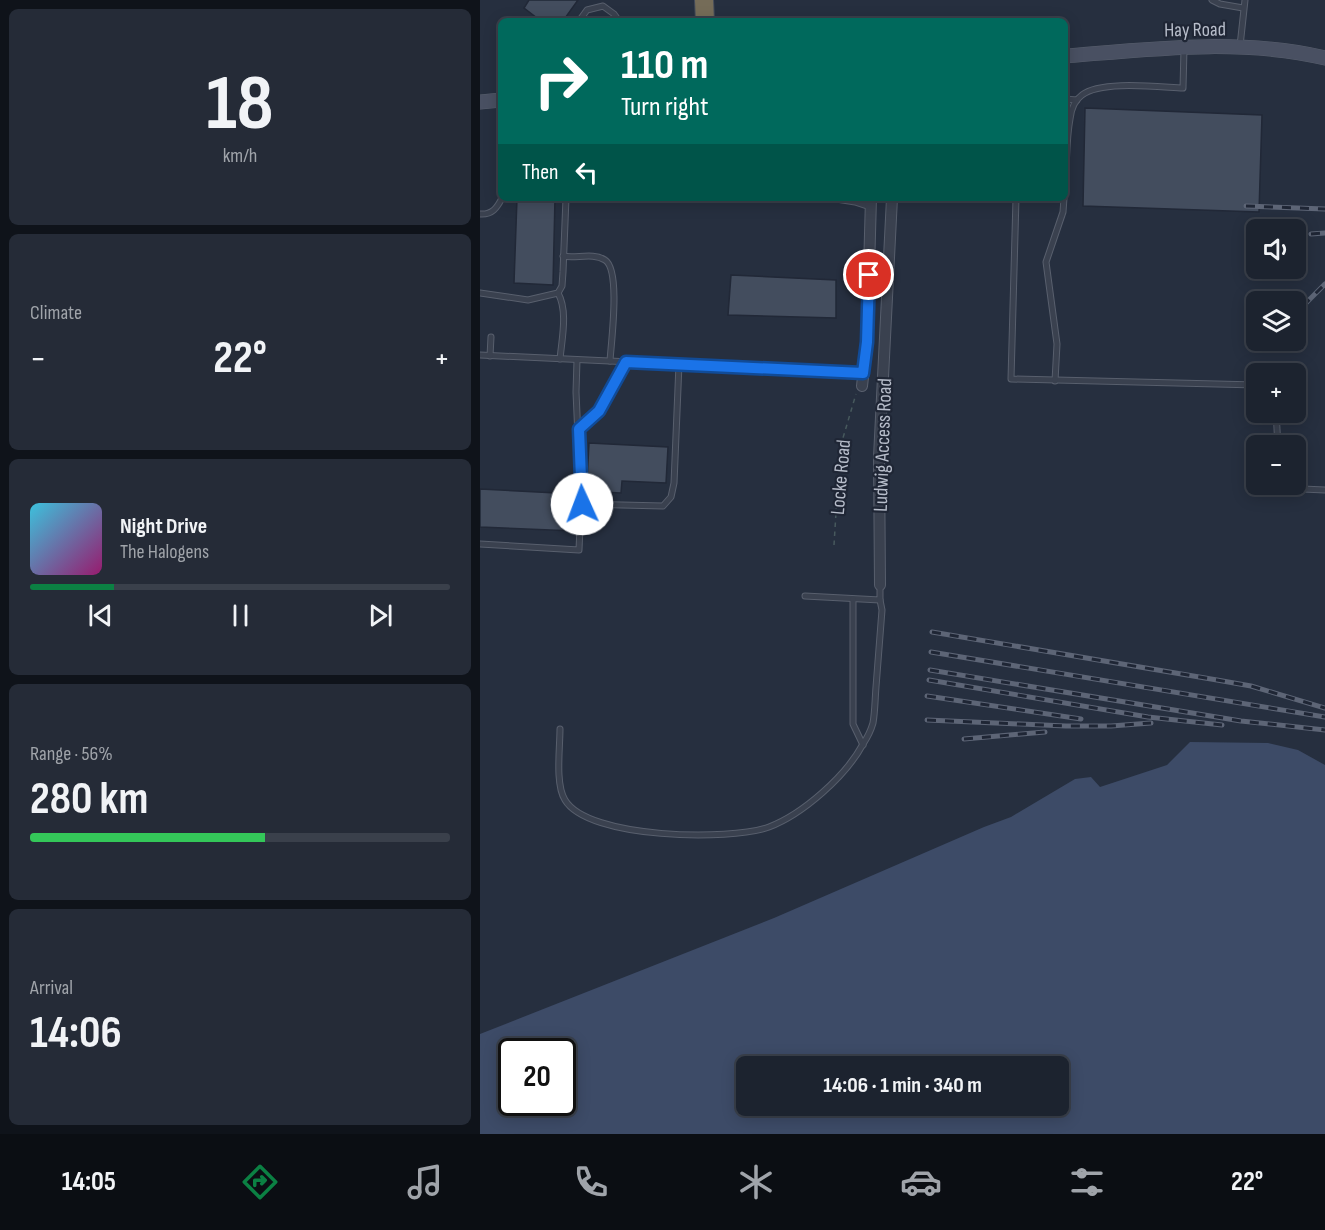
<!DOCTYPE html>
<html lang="en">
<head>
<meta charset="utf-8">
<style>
  body { margin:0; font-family:"Sofia Sans Condensed",sans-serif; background:#252b37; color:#f1f3f6; height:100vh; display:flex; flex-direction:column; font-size:22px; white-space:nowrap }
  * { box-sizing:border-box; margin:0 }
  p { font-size:20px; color:#a0a4aa }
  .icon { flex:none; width:33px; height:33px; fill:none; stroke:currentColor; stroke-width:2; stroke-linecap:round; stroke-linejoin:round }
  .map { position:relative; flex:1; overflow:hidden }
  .sheet { display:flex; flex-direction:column; gap:9px; padding:9px; background:#0f131a; width:480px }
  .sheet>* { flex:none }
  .guide { position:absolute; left:18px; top:18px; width:570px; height:183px; border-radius:9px; box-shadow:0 3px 15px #0003,0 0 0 2px #3a404b; background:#00695c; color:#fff; overflow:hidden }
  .fabs { position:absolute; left:766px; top:219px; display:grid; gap:12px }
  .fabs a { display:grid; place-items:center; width:60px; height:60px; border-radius:9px; background:#1c232f; box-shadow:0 3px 15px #0003,0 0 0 2px #3a404b; font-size:30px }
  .speed { position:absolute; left:18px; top:1038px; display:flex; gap:12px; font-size:30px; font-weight:700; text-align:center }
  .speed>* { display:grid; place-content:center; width:78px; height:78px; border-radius:50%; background:#1c232f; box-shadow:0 3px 15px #0003,0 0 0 2px #3a404b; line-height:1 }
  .speed .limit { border:3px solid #111; border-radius:9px; background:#fff; color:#111 }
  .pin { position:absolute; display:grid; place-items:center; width:51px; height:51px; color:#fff; margin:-26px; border:3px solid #fff; border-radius:50%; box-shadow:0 2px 6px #0007 }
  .me { position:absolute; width:66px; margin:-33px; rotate:358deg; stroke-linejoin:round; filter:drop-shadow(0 0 4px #0008) }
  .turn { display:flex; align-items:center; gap:21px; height:126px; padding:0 24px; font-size:27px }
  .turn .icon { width:78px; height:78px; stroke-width:2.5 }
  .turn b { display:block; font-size:42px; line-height:51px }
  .then { display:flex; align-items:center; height:57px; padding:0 24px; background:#0003; gap:12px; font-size:22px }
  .big { font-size:45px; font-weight:700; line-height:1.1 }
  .sheet .tile { flex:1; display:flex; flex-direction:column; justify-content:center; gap:9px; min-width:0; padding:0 21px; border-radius:9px; background:#252b37 }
  .sheet .dial { align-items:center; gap:0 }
  .dial b { font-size:78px; line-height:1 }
  .song { display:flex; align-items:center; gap:18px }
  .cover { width:72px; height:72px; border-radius:9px; background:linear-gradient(135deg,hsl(190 70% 55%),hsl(320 70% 35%)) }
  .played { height:6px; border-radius:3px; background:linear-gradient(90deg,#0b8043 20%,#3a404b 20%) }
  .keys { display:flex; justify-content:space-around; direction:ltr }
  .heat { display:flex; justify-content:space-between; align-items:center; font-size:33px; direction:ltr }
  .charge { height:9px; border-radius:4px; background:linear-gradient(90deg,#34c759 56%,#3a404b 0) }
  .trip { position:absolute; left:256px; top:1056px; width:333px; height:60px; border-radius:9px; background:#1c232f; box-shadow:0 3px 15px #0003,0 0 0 2px #3a404b; font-weight:700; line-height:60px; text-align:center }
  .tab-bar { display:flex; height:96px; justify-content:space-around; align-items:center; background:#0b0e13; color:#a0a4aa }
  .tab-bar .icon { width:42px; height:42px }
  .tab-bar .active { color:#0b8043 }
  .tab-bar b { font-size:27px; color:#f1f3f6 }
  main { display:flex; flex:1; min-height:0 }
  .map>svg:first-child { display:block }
</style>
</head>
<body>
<main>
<section class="sheet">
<div class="tile dial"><b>18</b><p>km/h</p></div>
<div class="tile"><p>Climate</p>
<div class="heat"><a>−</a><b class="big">22°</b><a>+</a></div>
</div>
<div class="tile">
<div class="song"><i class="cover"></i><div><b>Night Drive</b><p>The Halogens</p></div></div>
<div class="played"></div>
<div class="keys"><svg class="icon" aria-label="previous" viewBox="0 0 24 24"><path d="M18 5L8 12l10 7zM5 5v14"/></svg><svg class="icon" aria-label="pause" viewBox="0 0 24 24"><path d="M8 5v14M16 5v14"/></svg><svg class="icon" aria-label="next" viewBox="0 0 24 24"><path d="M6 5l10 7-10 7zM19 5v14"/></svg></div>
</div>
<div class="tile"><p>Range · 56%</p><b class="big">280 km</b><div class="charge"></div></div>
<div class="tile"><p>Arrival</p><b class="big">14:06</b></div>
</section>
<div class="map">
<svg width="845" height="1134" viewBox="0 0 845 1134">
  <rect width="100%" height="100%" fill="#262f3f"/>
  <path fill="#3d4b67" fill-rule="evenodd" d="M710,742l78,1 30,7 27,15v369h-845v-100l294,-116 210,-91 27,-10 64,-38 16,-2 9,10 67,-22zM32,1052h50v50h-50zM267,1066h312v40h-312z"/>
  <g fill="#434d5e" stroke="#212837" stroke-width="1.5">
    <path d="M49,0h49l-15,21h-22l-17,-13z"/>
    <path d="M605,108l177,7 -3,97 -176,-6z"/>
    <path d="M37,198h38l-2,87 -39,-2z"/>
    <path d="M251,275l105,5v38l-108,-3z"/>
    <path d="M109,443l79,4 -2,36 -44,-2 -1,12 -19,-1v-10l-15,-1z"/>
    <path d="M0,489l96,5 -1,37 -95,-4z"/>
  </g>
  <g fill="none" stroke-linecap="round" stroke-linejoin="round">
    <defs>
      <g id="lane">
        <path d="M732,0l8,4 23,4"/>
        <path d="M99,21l8,-11 16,-4 11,8 5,7"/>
        <path d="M760,46l5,-46"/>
        <path d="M585,99l12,1"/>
        <path d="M585,184c2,-21 1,-44 5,-65 1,-9 5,-19 12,-24 19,-15 77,-8 101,-7l1,-39"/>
        <path d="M350,198l25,4 15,5"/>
        <path d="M536,198l-5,181 246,6"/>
        <path d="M0,214c12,1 17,-6 22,-16"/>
        <path d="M83,256c12,3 30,-4 42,4 16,10 6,83 5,101"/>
        <path d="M0,293l48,7 30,-7 4,-7 1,-14 3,-74"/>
        <path d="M78,293c10,18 4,45 2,66"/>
        <path d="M0,355l383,18"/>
        <path d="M10,356l1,-19"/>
        <path d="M97,360l-1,32 5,112 82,2 8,-9 3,-14 5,-119"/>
        <path d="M575,381l2,-37 -11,-82 17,-50 1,-14"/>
        <path d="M796,412l2,34"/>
        <path d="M99,429l20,-18 27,-49"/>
        <path d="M800,484v4l45,2"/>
        <path d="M0,544l99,6 2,-46"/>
        <path d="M325,596l75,4v-15"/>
        <path d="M373,599v125l10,21"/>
        <path d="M80,729c0,19 -5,55 5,71 23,39 165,41 204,27 34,-13 77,-51 94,-83 4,-6 8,-14 10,-21 2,-11 2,-24 3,-36 2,-25 4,-51 6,-77l-2,-10"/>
      </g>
      <g id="street">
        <path d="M382,386l5,-44 4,-144"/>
        <path d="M400,585l-1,-128 13,-259"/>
      </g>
      <g id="secondary">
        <path d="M585,56c86,-7 175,-18 260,2"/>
        <path d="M0,102l21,-2"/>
      </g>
      <path id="highway" d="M224,0l1,21"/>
    </defs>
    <use href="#lane" stroke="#585f6d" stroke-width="7"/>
    <use href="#street" stroke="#585f6d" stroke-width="12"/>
    <use href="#secondary" stroke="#585f6d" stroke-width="15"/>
    <use href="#highway" stroke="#454c5a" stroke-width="20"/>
    <path stroke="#47595d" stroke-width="1.5" stroke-dasharray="4.5 4.5" stroke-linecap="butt" d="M354,545l6,-97 16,-54"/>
    <use href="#lane" stroke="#3a414f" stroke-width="5"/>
    <use href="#street" stroke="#3a414f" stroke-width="10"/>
    <use href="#secondary" stroke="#495062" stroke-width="14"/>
    <use href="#highway" stroke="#756c58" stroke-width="18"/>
    <defs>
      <g id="rail">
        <path d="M766,206l79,3"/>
        <path d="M831,234l14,-1"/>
        <path d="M823,306l22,-22"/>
        <path d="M452,632l285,48 34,6 74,22"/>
        <path d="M451,652l394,65"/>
        <path d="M450,670l311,51 84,9"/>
        <path d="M449,680l219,37 74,8"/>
        <path d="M447,696l154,23"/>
        <path d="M447,720l139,6h45l40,-3"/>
        <path d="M484,739l81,-7"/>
      </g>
    </defs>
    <use href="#rail" stroke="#5d6576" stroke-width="5"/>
    <use href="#rail" stroke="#1f2635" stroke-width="3" stroke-dasharray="9" stroke-linecap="butt"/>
  </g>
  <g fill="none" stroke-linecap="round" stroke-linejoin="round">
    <defs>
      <path id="route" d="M102,504l-3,-75 20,-18 27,-49 237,11 4,-31 2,-67"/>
    </defs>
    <use href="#route" stroke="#114b97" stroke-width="15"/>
    <use href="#route" stroke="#1a73e8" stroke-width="10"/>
  </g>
  <g text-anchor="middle" stroke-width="4.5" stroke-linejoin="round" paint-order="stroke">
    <g font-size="20" fill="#b7bdca" stroke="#1f2635">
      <text transform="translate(715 29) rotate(-1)" y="7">Hay Road</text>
      <text transform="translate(402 445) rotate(-88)" y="7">Ludwig Access Road</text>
      <text transform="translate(360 477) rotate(-85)" y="7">Locke Road</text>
    </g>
  </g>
</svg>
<div class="fabs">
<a><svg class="icon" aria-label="sound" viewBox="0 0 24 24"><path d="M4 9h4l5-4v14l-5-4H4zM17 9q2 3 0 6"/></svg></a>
<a><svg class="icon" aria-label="layers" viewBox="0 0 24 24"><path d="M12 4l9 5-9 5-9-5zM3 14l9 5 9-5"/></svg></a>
<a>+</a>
<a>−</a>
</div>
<div class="speed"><div class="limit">20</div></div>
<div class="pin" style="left:389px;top:275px;background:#d93025"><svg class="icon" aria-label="arrive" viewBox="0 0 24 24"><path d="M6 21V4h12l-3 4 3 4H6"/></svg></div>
<svg class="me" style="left:102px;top:504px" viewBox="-20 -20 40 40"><circle r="19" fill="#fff"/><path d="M0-13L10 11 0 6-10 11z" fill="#1a73e8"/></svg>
<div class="trip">14:06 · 1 min · 340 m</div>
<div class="guide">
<div class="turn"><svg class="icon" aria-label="right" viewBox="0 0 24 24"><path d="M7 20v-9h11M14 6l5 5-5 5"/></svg><div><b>110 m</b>Turn right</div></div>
<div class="then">Then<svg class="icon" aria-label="left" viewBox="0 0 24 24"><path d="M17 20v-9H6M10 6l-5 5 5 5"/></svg></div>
</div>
</div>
</main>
<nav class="tab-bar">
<b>14:05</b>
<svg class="icon active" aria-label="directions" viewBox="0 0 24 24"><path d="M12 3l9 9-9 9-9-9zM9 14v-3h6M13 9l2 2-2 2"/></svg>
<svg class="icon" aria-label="music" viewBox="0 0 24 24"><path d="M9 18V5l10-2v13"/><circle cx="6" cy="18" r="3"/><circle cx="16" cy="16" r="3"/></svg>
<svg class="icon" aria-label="phone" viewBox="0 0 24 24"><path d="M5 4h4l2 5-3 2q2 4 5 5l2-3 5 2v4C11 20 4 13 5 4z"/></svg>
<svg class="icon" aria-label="climate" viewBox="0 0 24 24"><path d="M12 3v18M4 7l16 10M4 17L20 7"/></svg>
<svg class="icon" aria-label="car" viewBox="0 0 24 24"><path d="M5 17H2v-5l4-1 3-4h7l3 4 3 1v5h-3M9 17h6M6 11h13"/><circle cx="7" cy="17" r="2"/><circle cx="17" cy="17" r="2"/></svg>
<svg class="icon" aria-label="filters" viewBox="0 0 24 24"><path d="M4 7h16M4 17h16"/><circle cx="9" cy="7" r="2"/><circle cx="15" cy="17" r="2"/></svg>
<b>22°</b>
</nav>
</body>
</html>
